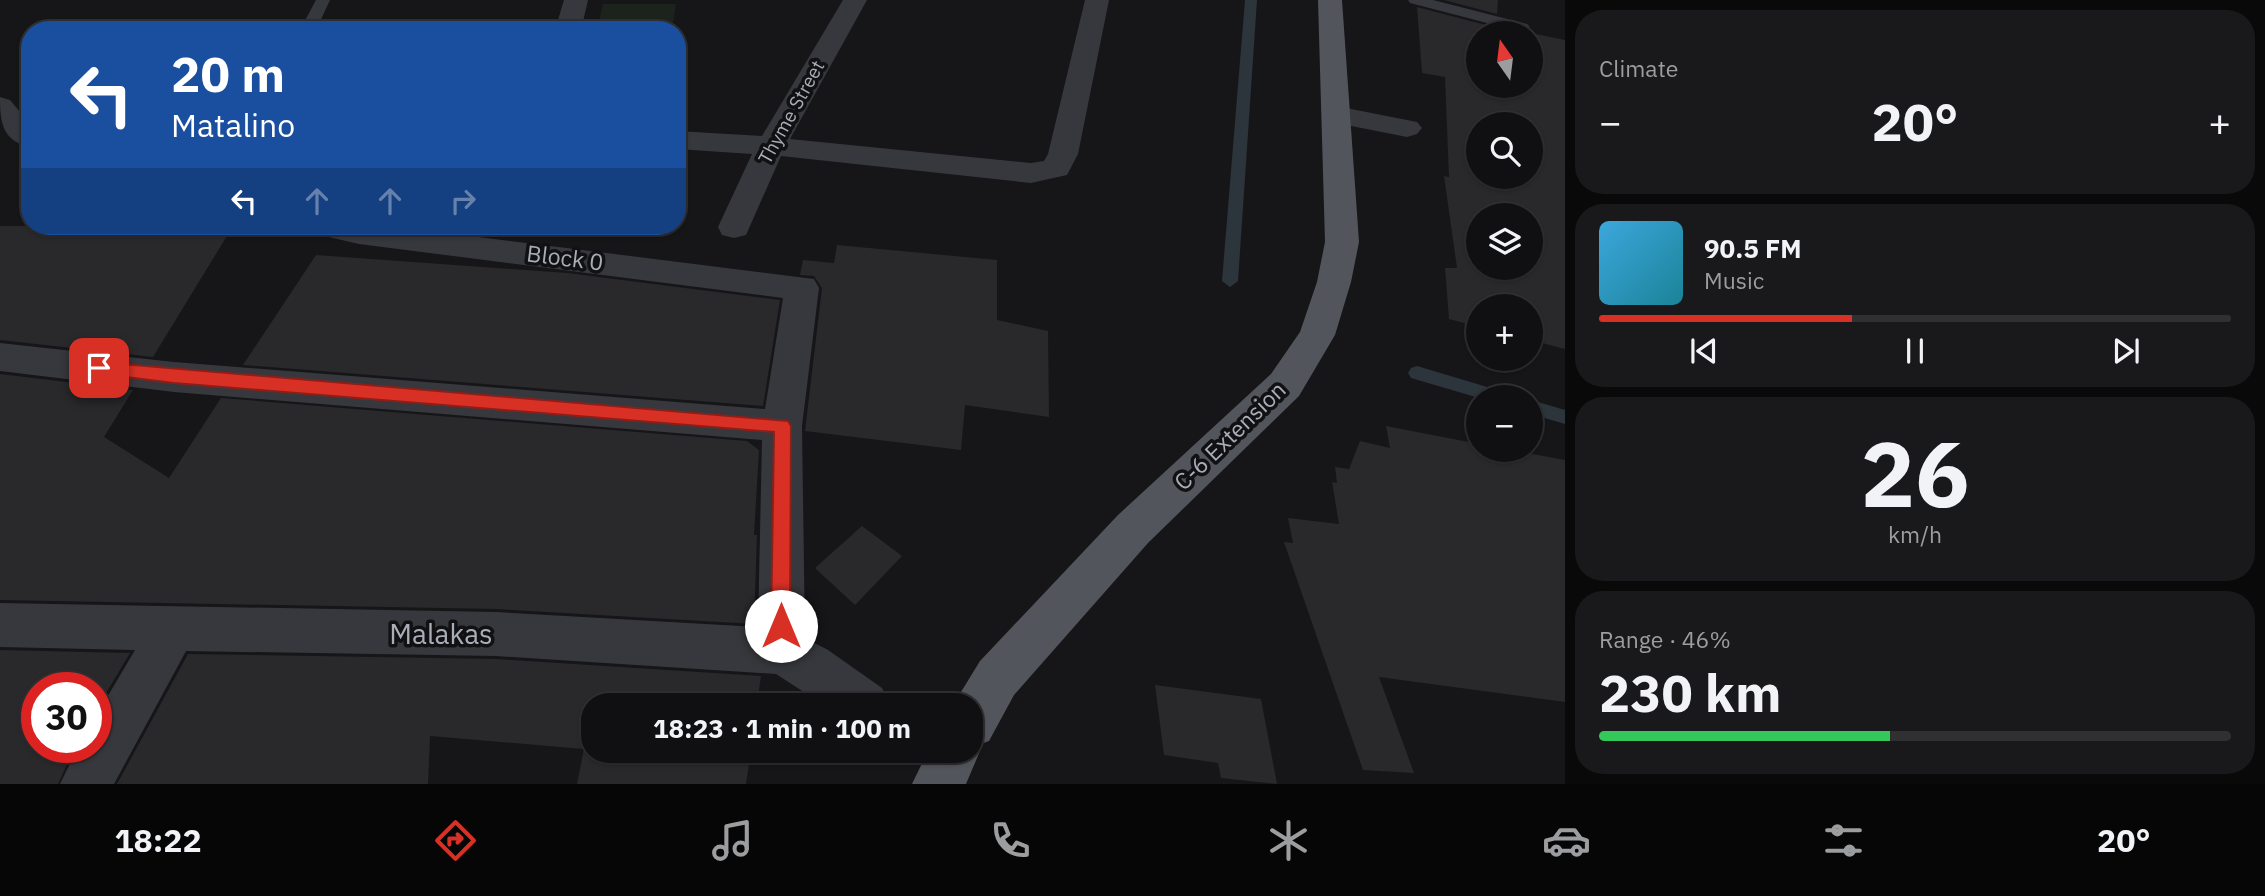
<!DOCTYPE html>
<html lang="en">
<head>
<meta charset="utf-8">
<style>
  body { margin:0; font-family:"IBM Plex Sans",sans-serif; background:#19191b; color:#f1f3f6; height:100vh; display:flex; flex-direction:column; font-size:26px; white-space:nowrap }
  * { box-sizing:border-box; margin:0 }
  p { font-size:23px; color:#9c9d9f }
  .icon { flex:none; width:38px; height:38px; fill:none; stroke:currentColor; stroke-width:2; stroke-linecap:round; stroke-linejoin:round }
  .map { position:relative; flex:1; overflow:hidden }
  .panel { display:flex; flex-direction:column; gap:10px; padding:10px; background:#09090a; width:700px }
  .panel>* { flex:none }
  .guide { position:absolute; left:21px; top:21px; width:665px; height:214px; border-radius:28px; box-shadow:0 2px 5px #0004,0 0 0 2px #303032; background:#1a4fa0; color:#fff; overflow:hidden }
  .needle { width:46px; rotate:346deg }
  .buttons { position:absolute; left:1466px; top:21px; display:grid; gap:14px }
  .buttons a { display:grid; place-items:center; width:77px; height:77px; border-radius:50%; background:#101012; box-shadow:0 2px 5px #0004,0 0 0 2px #303032; font-size:35px }
  .speed { position:absolute; left:21px; top:672px; display:flex; gap:14px; font-size:35px; font-weight:700; text-align:center }
  .speed>* { display:grid; place-content:center; width:91px; height:91px; border-radius:50%; background:#101012; box-shadow:0 2px 5px #0004,0 0 0 2px #303032; line-height:1 }
  .speed .limit { border:10px solid #d22; background:#fff; color:#111 }
  .pin { position:absolute; display:grid; place-items:center; width:60px; height:60px; color:#fff; margin:-30px; border-radius:14px; box-shadow:0 4px 10px #0006 }
  .me { position:absolute; width:77px; margin:-38px; rotate:0deg; stroke-linejoin:round; filter:drop-shadow(0 0 5px #0008) }
  .turn { display:flex; align-items:center; gap:24px; height:147px; padding:0 35px; font-size:32px }
  .turn .icon { width:91px; height:91px; stroke-width:2.5 }
  .turn b { display:block; font-size:49px; line-height:60px }
  .lanes { display:flex; align-items:center; height:66px; padding:0 35px; background:#0003; justify-content:center; gap:35px; direction:ltr }
  .lanes .off { opacity:.35 }
  .big { font-size:52px; font-weight:700; line-height:1.1 }
  .panel .tile { flex:1; display:flex; flex-direction:column; justify-content:center; gap:10px; min-width:0; padding:0 24px; border-radius:28px; background:#19191b }
  .panel .dial { align-items:center; gap:0 }
  .dial b { font-size:91px; line-height:1 }
  .song { display:flex; align-items:center; gap:21px }
  .cover { width:84px; height:84px; border-radius:10px; background:linear-gradient(135deg,hsl(200 70% 55%),hsl(190 70% 35%)) }
  .played { height:7px; border-radius:4px; background:linear-gradient(90deg,#d93025 40%,#303032 40%) }
  .keys { display:flex; justify-content:space-around; direction:ltr }
  .heat { display:flex; justify-content:space-between; align-items:center; font-size:38px; direction:ltr }
  .charge { height:10px; border-radius:5px; background:linear-gradient(90deg,#34c759 46%,#303032 0) }
  .trip { position:absolute; left:581px; top:693px; width:402px; height:70px; border-radius:28px; background:#101012; box-shadow:0 2px 5px #0004,0 0 0 2px #303032; font-weight:700; line-height:70px; text-align:center }
  .tab-bar { display:flex; height:112px; justify-content:space-around; align-items:center; background:#060607; color:#9c9d9f }
  .tab-bar .icon { width:49px; height:49px }
  .tab-bar .on { color:#d93025 }
  .tab-bar b { font-size:32px; color:#f1f3f6 }
  main { display:flex; flex:1; min-height:0 }
  .map>svg:first-child { display:block }
</style>
</head>
<body>
<main>
<div class="map">
<svg width="1565" height="784" viewBox="0 0 1565 784">
  <rect width="100%" height="100%" fill="#161618"/>
  <path fill="#1c231d" d="M603,4h73l-4,26h-75z"/>
  <g fill="none" stroke-linecap="round" stroke-linejoin="round">
    <g fill="#2c353c" fill-rule="evenodd">
      <path d="M1245,0h12l-19,281 -8,6 -8,-6z"/>
      <path d="M1417,366l87,26 3,5 -28,1 -68,-20 -3,-5 3,-5z"/>
      <path d="M1531,400l34,10v14l-34,-10z"/>
    </g>
  </g>
  <g fill="#29292c" fill-rule="evenodd">
    <path d="M1444,0h54l-1,14z"/>
    <path d="M1417,7l99,26h-37v53h52v-53l34,7v309l-34,-9v-34h-52v21l-30,-8 -4,-51h12l-13,-92 5,1 -4,-100 -23,-4zM1479,124h52v53h-52zM1479,215h52v53h-52z"/>
    <path d="M0,226h233l-80,131 -153,-17z"/>
    <path d="M837,245l160,15v60l51,11 1,86 -84,-12 -4,45 -156,-19 17,-143 -8,-12 -14,-1 3,-15 31,3z"/>
    <path d="M316,255l251,18 213,27 -17,106 -520,-41z"/>
    <path d="M0,374l133,16 -29,47 65,41 52,-80 526,43 12,9 -5,85h3l-3,89 -258,-15 -496,-9z"/>
    <path d="M1386,426l93,18v6h32l54,10v242l-186,-25 35,96 -51,-3 -79,-228 9,1 -5,-25 51,6 -7,-42 5,1 -2,-16 14,2 11,-28 30,7z"/>
    <path d="M862,526l40,30 -47,49 -40,-37z"/>
    <path d="M0,650l130,3 -34,57v-22h-59v59h38l-17,37h-58z"/>
    <path d="M188,654l308,5 265,17 -4,29h-164v46h158l-5,33h-169l7,-35 -154,-13 -2,48h-311z"/>
    <path d="M1155,685l106,14 16,85 -56,-6 -3,-15 -54,-8z"/>
  </g>
  <g fill="none" stroke-linecap="round" stroke-linejoin="round">
    <g fill="#37383d" fill-rule="evenodd">
      <path d="M316,0h14l-14,30h-16z"/>
      <path d="M1408,0h25l94,24 3,3 -8,5 -112,-29z"/>
    </g>
    <g fill="#37383d" fill-rule="evenodd">
      <path d="M564,0h24l-7,30h-26z"/>
      <path d="M843,0h24l-77,139 241,24 13,-2 4,-7 37,-154h24l-31,154 -11,21 -36,8 -250,-27 -35,79 -12,3 -12,-3 -4,-8 34,-73 -75,-5v-18l85,5z"/>
      <path d="M0,97l10,3 20,24v23c-28,-6 -30,-25 -30,-50z"/>
      <path d="M1336,106l81,16 5,6 -5,6 -10,3 -81,-16 -4,-6 4,-6z"/>
      <path d="M312,226h79l423,53 5,9 -17,138 3,212 23,12 54,38 8,17h-66l-48,-31 -280,-18 -310,-5 -72,133h-54l18,-37h18v-31l39,-66 -135,-3v-44l496,9 262,15 4,-187 -588,-48 -174,-21v-28l174,19 591,47 18,-111 -424,-54 -43,-10z"/>
    </g>
    <path fill="#53555c" fill-rule="evenodd" d="M1318,0h24l17,242 -8,40 -16,53 -36,61 -151,147 -134,152 -25,46 -11,4 2,6 -14,33h-54l16,-33h43v-46h-18l27,-44 138,-146 153,-141 29,-42 17,-50 8,-40z"/>
  </g>
  <path fill="#d93025" stroke="#8d1f18" stroke-width="2" d="M99,362l689,59 3,5 -1,200 -2,6 -7,3 -7,-3 -3,-6 3,-194 -600,-49 -80,-10 -3,-5z"/>
  <g text-anchor="middle" stroke-width="7" stroke-linejoin="round" paint-order="stroke">
    <g font-size="19" fill="#a8adb8" stroke="#111113">
      <text transform="translate(791 112) rotate(-61)" y="7">Thyme Street</text>
    </g>
    <g font-size="23" fill="#a8adb8" stroke="#111113">
      <text transform="translate(565 258) rotate(7)" y="8">Block 0</text>
      <text transform="translate(1230 436) rotate(-44)" y="8">C-6 Extension</text>
    </g>
    <g font-size="28" fill="#a8adb8" stroke="#111113">
      <text x="441" y="644">Malakas</text>
    </g>
  </g>
</svg>
<div class="buttons">
<a><svg class="needle" viewBox="-14 -14 28 28"><path d="M0-13l5 13h-10z" fill="#e53935"/><path d="M0 13l5-13h-10z" fill="#9c9d9f"/></svg></a>
<a><svg class="icon" aria-label="search" viewBox="0 0 24 24"><circle cx="10" cy="10" r="6"/><path d="M15 15l6 6"/></svg></a>
<a><svg class="icon" aria-label="layers" viewBox="0 0 24 24"><path d="M12 4l9 5-9 5-9-5zM3 14l9 5 9-5"/></svg></a>
<a>+</a>
<a>−</a>
</div>
<div class="speed"><div class="limit">30</div></div>
<div class="pin" style="left:99px;top:368px;background:#d93025"><svg class="icon" aria-label="arrive" viewBox="0 0 24 24"><path d="M6 21V4h12l-3 4 3 4H6"/></svg></div>
<svg class="me" style="left:781px;top:626px" viewBox="-20 -20 40 40"><circle r="19" fill="#fff"/><path d="M0-13L10 11 0 6-10 11z" fill="#d93025"/></svg>
<div class="trip">18:23 · 1 min · 100 m</div>
<div class="guide">
<div class="turn"><svg class="icon" aria-label="left" viewBox="0 0 24 24"><path d="M17 20v-9H6M10 6l-5 5 5 5"/></svg><div><b>20 m</b>Matalino</div></div>
<div class="lanes"><svg class="icon" aria-label="left" viewBox="0 0 24 24"><path d="M17 20v-9H6M10 6l-5 5 5 5"/></svg><svg class="icon off" aria-label="ahead" viewBox="0 0 24 24"><path d="M12 20V5M6 11l6-6 6 6"/></svg><svg class="icon off" aria-label="ahead" viewBox="0 0 24 24"><path d="M12 20V5M6 11l6-6 6 6"/></svg><svg class="icon off" aria-label="right" viewBox="0 0 24 24"><path d="M7 20v-9h11M14 6l5 5-5 5"/></svg></div>
</div>
</div>
<section class="panel">
<div class="tile"><p>Climate</p>
<div class="heat"><a>−</a><b class="big">20°</b><a>+</a></div>
</div>
<div class="tile">
<div class="song"><i class="cover"></i><div><b>90.5 FM</b><p>Music</p></div></div>
<div class="played"></div>
<div class="keys"><svg class="icon" aria-label="previous" viewBox="0 0 24 24"><path d="M18 5L8 12l10 7zM5 5v14"/></svg><svg class="icon" aria-label="pause" viewBox="0 0 24 24"><path d="M8 5v14M16 5v14"/></svg><svg class="icon" aria-label="next" viewBox="0 0 24 24"><path d="M6 5l10 7-10 7zM19 5v14"/></svg></div>
</div>
<div class="tile dial"><b>26</b><p>km/h</p></div>
<div class="tile"><p>Range · 46%</p><b class="big">230 km</b><div class="charge"></div></div>
</section>
</main>
<nav class="tab-bar">
<b>18:22</b>
<svg class="icon on" aria-label="directions" viewBox="0 0 24 24"><path d="M12 3l9 9-9 9-9-9zM9 14v-3h6M13 9l2 2-2 2"/></svg>
<svg class="icon" aria-label="music" viewBox="0 0 24 24"><path d="M9 18V5l10-2v13"/><circle cx="6" cy="18" r="3"/><circle cx="16" cy="16" r="3"/></svg>
<svg class="icon" aria-label="phone" viewBox="0 0 24 24"><path d="M5 4h4l2 5-3 2q2 4 5 5l2-3 5 2v4C11 20 4 13 5 4z"/></svg>
<svg class="icon" aria-label="climate" viewBox="0 0 24 24"><path d="M12 3v18M4 7l16 10M4 17L20 7"/></svg>
<svg class="icon" aria-label="car" viewBox="0 0 24 24"><path d="M5 17H2v-5l4-1 3-4h7l3 4 3 1v5h-3M9 17h6M6 11h13"/><circle cx="7" cy="17" r="2"/><circle cx="17" cy="17" r="2"/></svg>
<svg class="icon" aria-label="filters" viewBox="0 0 24 24"><path d="M4 7h16M4 17h16"/><circle cx="9" cy="7" r="2"/><circle cx="15" cy="17" r="2"/></svg>
<b>20°</b>
</nav>
</body>
</html>
